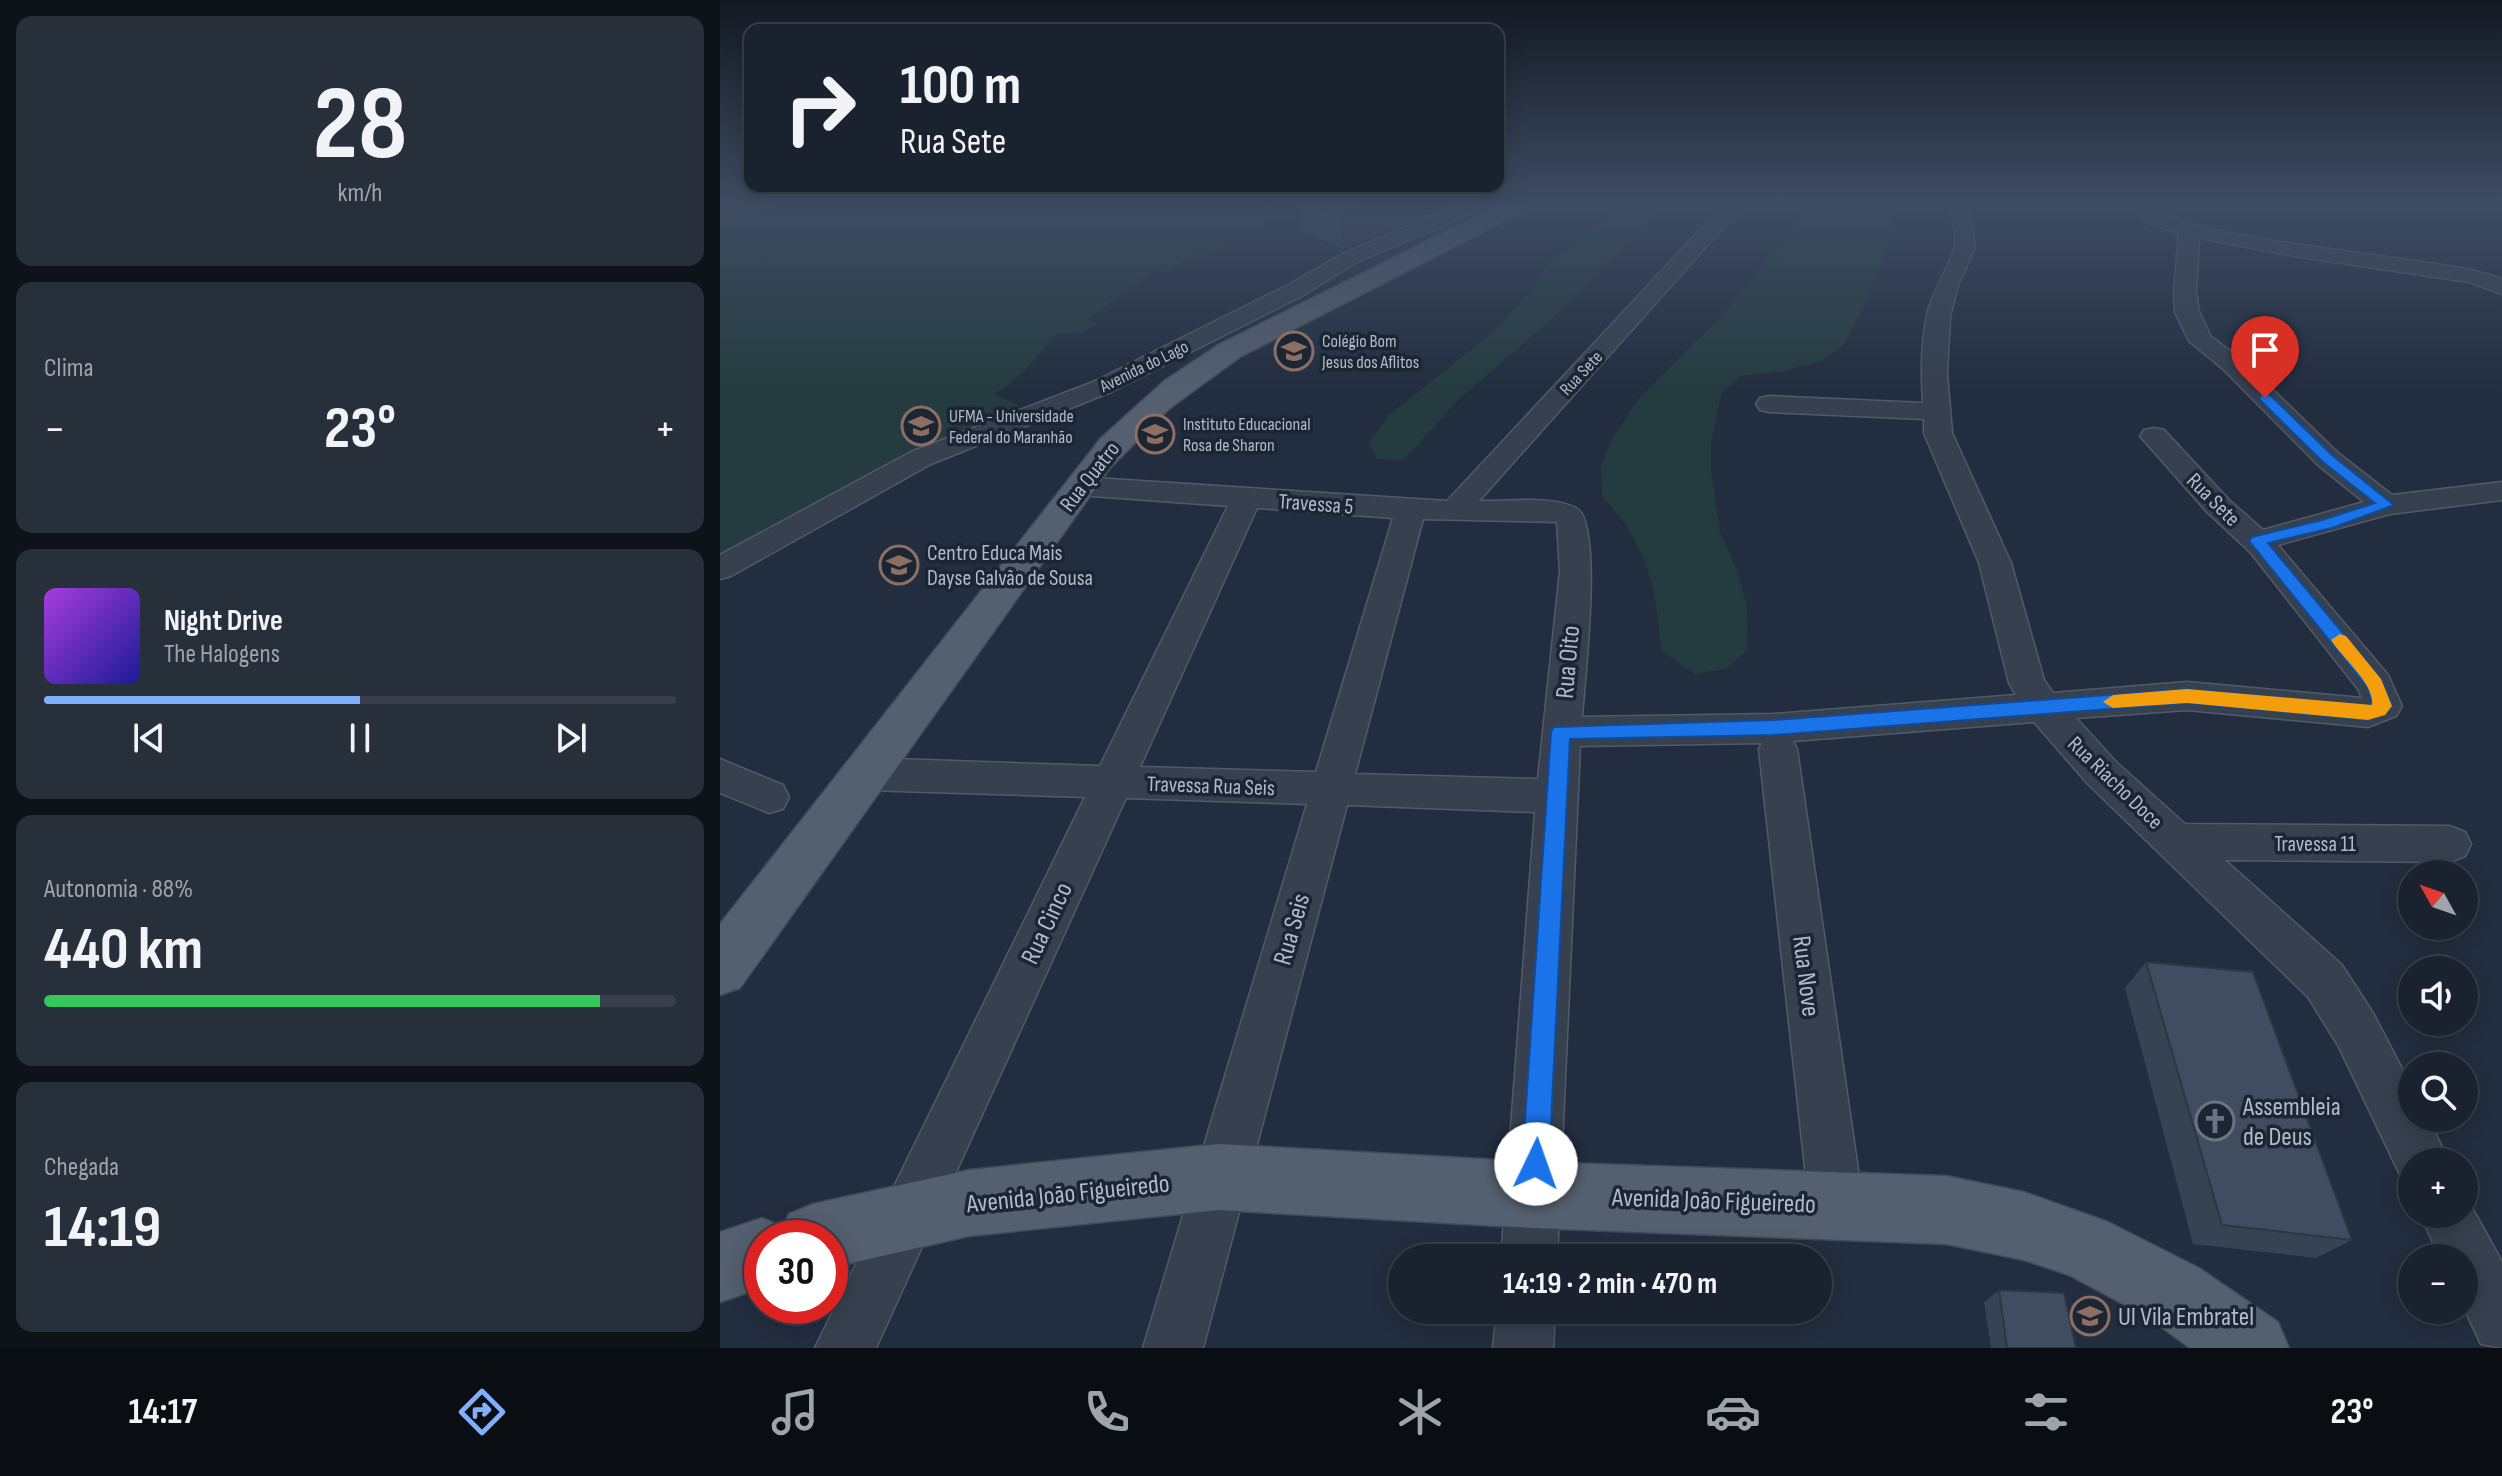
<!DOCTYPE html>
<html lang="pt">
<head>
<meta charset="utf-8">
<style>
  body { margin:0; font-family:"Sofia Sans Condensed",sans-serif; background:#272f3b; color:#f1f3f6; height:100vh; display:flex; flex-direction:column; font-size:30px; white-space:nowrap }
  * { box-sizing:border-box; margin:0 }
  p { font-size:26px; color:#9fa4aa }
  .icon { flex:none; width:44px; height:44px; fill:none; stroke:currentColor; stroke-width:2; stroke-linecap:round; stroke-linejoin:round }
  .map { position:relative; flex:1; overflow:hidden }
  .panel { display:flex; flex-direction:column; gap:16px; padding:16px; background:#0e131a; width:720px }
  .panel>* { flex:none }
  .banner { position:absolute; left:24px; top:24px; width:760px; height:168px; border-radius:16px; box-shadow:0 4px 20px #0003,0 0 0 2px #383f4b; background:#1a222f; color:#f1f3f6; overflow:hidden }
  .needle { width:52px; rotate:310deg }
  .controls { position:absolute; left:1678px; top:860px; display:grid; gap:16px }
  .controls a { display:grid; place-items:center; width:80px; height:80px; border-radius:50%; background:#1a222f; box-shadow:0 4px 20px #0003,0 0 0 2px #383f4b; font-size:40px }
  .speed { position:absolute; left:24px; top:1220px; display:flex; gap:16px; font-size:40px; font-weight:700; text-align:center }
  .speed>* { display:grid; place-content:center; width:104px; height:104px; border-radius:50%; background:#1a222f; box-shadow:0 4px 20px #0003,0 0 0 2px #383f4b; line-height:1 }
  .speed .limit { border:12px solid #d22; background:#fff; color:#111 }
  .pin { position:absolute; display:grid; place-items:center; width:68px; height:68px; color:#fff; margin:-82px -34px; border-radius:50% 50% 50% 0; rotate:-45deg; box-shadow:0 0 8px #0007 }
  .pin .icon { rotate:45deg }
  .me { position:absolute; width:88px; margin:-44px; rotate:3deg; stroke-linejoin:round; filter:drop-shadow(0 0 6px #0008) }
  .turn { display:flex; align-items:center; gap:28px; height:168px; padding:0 24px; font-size:36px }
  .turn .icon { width:104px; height:104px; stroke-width:2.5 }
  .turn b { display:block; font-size:56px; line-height:68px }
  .big { font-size:60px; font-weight:700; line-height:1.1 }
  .panel .widget { flex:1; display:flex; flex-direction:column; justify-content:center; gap:12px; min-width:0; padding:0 28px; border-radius:16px; background:#272f3b }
  .panel .dial { align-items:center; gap:0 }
  .dial b { font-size:104px; line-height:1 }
  .song { display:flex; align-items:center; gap:24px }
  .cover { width:96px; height:96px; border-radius:12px; background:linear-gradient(135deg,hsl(280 70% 55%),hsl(240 70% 35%)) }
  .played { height:8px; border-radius:4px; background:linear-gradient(90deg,#81afff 50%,#383f4b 50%) }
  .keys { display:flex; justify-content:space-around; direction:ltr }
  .heat { display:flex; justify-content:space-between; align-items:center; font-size:44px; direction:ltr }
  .charge { height:12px; border-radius:6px; background:linear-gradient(90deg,#34c759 88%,#383f4b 0) }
  .trip { position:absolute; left:668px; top:1244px; width:444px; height:80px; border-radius:40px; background:#1a222f; box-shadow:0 4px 20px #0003,0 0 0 2px #383f4b; font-weight:700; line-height:80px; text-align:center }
  .tabs { display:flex; height:128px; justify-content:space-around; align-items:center; background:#0a0e13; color:#9fa4aa }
  .tabs .icon { width:56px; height:56px }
  .tabs .selected { color:#81afff }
  .tabs b { font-size:36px; color:#f1f3f6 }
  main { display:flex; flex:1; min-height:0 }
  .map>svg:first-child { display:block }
</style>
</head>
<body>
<main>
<section class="panel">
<div class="widget dial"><b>28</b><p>km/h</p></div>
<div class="widget"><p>Clima</p>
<div class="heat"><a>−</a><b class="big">23°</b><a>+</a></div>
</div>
<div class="widget">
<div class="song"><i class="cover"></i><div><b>Night Drive</b><p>The Halogens</p></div></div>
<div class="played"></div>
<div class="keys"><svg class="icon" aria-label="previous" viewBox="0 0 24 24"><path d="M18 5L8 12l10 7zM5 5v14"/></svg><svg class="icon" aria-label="pause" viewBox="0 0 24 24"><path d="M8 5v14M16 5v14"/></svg><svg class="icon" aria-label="next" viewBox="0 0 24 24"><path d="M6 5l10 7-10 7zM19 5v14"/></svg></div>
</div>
<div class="widget"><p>Autonomia · 88%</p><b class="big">440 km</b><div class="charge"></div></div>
<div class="widget"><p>Chegada</p><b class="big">14:19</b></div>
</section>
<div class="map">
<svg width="1782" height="1348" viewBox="0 0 1782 1348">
  <rect width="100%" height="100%" fill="#222d3f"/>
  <g fill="#243c3f">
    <path d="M0,202h600l-26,10h-17l-9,13 -33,14 -7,7 -24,9 -12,1 -26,15 -15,2 -63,46 9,5 -16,9 -25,1c-18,22 -36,47 -62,60l25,12 -299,159z"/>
    <path d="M911,202h40l-124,121 -89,77 -54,60 -27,-1 -8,-17 20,-27 109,-87 35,-39 11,-19 13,-15z"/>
    <path d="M1093,202h82l-3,34 -21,55 -27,54 -22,16 -39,10 -42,5 -20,18 -10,50v27l9,61 16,36 11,37 1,45 -22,19 -31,5 -34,-23c-6,-67 -12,-104 -59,-155l-1,-30 11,-27 27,-41 82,-81z"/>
  </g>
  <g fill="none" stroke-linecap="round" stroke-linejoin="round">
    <defs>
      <g id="minor">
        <path d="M745,202h26l-2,4 -132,56 -55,34 -191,96 -180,72 -200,112 -11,3v-24l191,-103 182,-70 193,-96 57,-32z"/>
        <path d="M1006,202h20l-267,299c30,1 70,-6 97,7 28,14 8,176 6,209l192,-3 242,-19 -7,-12 -30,-120 -55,-130v-14l-155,-7 -9,-2 -4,-6 4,-6 9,-2 154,7c-2,-29 -2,-60 4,-88 5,-23 25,-52 28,-70 2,-14 -4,-29 -7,-43h20l7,46 -17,37 -8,32 -3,56 5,60 59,130 33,117 9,13 134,-11 175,16 -4,-9 -107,-136 -44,-41 -67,-76 4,-6 10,-2 10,2 65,70 34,30 101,-28 -46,-37 -96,-97 -33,-27 -14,-29 -1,-20 5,-59 -29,-9 -24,-22c29,0 38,16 67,23 64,15 130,23 195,32 38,6 77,9 114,22v15l-33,-12 -169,-25 -101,-19 -3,54 3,20 12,25 29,21 98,95 54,42 110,-13v18l-112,14 -112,31 110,130 14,31 -6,10 -28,11 -181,-17 -111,8 40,44 69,62 265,2 15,6 6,12 -6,12 -15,6 -225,-2 117,105 31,48 39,75v30h16l21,44h-37v23l-9,-4 -64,-134 -31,-50 -220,-213 -54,-62 -241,19 4,8 66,455 -8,19 -19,8 -19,-8 -8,-19 -50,-455 3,-6 -182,3 -23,512h-56l34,-446 -188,-7 -144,543h-60l164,-544 -181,-6 -250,550h-61l270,-551 -219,-7 -14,-5 -6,-11 6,-11 14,-5 234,8 128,-260 -149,-11 -10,-3 -5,-6 5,-6 10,-3 368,24zM537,508l136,10 -77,254 -176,-5zM703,519l134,3 3,49 -22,208 -183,-5z"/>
        <path d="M0,759l63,26 6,12 -6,12 -14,4 -49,-20z"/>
        <path d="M1744,1193l38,69v86l-21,-4 -17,-36v-50h-24l-20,-44h44z"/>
        <path d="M777,1310h58l-2,38h-60z"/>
      </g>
      <g id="major">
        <path d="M785,202h31l-4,5 -292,150 -70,51 -60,60 -370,520 -20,7v-71l381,-486 63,-57 54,-36z"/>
        <path d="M499,1144l315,18 412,14 78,16 84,30 91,46 79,54 11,26h-99l-41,-30 -80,-43 -45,-15 -78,-16 -412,-16 -315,-18 -250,26 -139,32v-30h-68v50l-42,14v-70l42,-14 21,9 6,-13 24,-10 156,-34z"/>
      </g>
    </defs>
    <use href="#minor" stroke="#515a69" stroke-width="3"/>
    <use href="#major" stroke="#3f4957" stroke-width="3"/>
    <use href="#minor" fill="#36404e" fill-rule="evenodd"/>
    <use href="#major" fill="#545f6f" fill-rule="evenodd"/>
  </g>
  <g fill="#374253">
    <path d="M576,202h165l-117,47 -41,-17z"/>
    <path d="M1426,962l206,278 -36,18 -123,-14 -68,-256z"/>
    <path d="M1279,1290l77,58h-85l-7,-46z"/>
  </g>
  <path fill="#2d3644" d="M650,202h91l-117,47 -6,-35z"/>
  <g fill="#404d61" stroke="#2d3644" stroke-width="2">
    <path d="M587,202h63l-32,12z"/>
    <path d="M1426,962l107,10 99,268 -130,-15z"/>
    <path d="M1279,1290l65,3 12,55h-69z"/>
  </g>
  <linearGradient id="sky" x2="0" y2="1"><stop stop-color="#131923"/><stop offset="0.52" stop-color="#3e4c63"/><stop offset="1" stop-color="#3e4c63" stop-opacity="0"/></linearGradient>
  <rect width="1782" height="391" fill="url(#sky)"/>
  <path fill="#1a73e8" stroke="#114b97" stroke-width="2" d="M1540,395h10l63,61 61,49 -62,23 -64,15 113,136 11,27 -3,5 -21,9 -181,-17 -413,32 -204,4 -21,425 -4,10 -9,4 -10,-4 -4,-10 29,-432 3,-5 220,-7 413,-31 179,17 6,-3 -5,-16 -118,-146 3,-4 70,-17 53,-17 -52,-41 -63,-62z"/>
  <path fill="#f59e0b" d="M1620,634l6,2 35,43 11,27 -7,9 -17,5 -181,-17 -74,5 -10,-6 10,-7 74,-6 185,16c3,-21 -30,-47 -41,-65z"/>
  <defs>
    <symbol id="school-ring" viewBox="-11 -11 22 22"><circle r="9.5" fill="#1b2533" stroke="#8d6e63" stroke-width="1.5"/><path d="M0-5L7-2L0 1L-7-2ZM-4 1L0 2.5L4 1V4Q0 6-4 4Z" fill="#8d6e63"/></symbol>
    <symbol id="university-ring" viewBox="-11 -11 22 22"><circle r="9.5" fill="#1b2533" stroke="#8d6e63" stroke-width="1.5"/><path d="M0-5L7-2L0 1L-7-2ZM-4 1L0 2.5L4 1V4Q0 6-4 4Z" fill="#8d6e63"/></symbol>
    <symbol id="church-ring" viewBox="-11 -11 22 22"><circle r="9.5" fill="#1b2533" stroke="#6b7280" stroke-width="1.5"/><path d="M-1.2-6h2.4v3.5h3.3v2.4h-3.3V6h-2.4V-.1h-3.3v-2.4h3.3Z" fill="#6b7280"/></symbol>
  </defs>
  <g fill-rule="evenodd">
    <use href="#school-ring" x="552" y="329" width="44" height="44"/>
    <use href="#university-ring" x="179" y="404" width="44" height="44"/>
    <use href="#school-ring" x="413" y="412" width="44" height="44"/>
    <use href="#school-ring" x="157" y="543" width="44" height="44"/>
    <use href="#church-ring" x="1473" y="1099" width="44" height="44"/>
    <use href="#school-ring" x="1348" y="1294" width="44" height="44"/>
  </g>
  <g text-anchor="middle" stroke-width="7" stroke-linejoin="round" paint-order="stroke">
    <g font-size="18" fill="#b2baca" stroke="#1b2533" text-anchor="start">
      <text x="602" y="347">Colégio Bom<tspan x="602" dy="21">Jesus dos Aflitos</tspan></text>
      <text x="229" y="422">UFMA - Universidade<tspan x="229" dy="21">Federal do Maranhão</tspan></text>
      <text x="463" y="430">Instituto Educacional<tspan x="463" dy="21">Rosa de Sharon</tspan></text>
    </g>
    <g font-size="18" fill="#b2baca" stroke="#1b2533">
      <text transform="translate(424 366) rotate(-26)" y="6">Avenida do Lago</text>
      <text transform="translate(861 373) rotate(-47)" y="6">Rua Sete</text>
    </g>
    <g font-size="22" fill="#b2baca" stroke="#1b2533">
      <text transform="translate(369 476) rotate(-52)" y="8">Rua Quatro</text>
      <text transform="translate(1494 499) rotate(45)" y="8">Rua Sete</text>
      <text transform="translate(596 503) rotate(4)" y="8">Travessa 5</text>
      <text transform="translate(1396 782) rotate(44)" y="8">Rua Riacho Doce</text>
      <text transform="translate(491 785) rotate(2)" y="8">Travessa Rua Seis</text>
      <text x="1595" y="851">Travessa 11</text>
    </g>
    <g font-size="22" fill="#b2baca" stroke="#1b2533" text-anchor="start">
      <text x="207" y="560">Centro Educa Mais<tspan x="207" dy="25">Dayse Galvão de Sousa</tspan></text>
    </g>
    <g font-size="26" fill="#b2baca" stroke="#1b2533">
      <text transform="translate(847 662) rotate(-85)" y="9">Rua Oito</text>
      <text transform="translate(326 923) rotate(-65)" y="9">Rua Cinco</text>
      <text transform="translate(571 929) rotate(-74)" y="9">Rua Seis</text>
      <text transform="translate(1087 976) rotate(83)" y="9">Rua Nove</text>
      <text transform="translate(348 1193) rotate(-6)" y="9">Avenida João Figueiredo</text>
      <text transform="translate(994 1200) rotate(2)" y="9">Avenida João Figueiredo</text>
    </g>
    <g font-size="26" fill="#b2baca" stroke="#1b2533" text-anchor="start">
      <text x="1523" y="1115">Assembleia<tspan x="1523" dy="30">de Deus</tspan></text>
      <text x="1398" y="1325">UI Vila Embratel</text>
    </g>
  </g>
</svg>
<div class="controls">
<a><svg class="needle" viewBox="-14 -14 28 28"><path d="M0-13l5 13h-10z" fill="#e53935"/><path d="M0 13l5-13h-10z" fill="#9fa4aa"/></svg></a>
<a><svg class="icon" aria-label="sound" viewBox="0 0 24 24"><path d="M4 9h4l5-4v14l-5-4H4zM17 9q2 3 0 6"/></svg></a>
<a><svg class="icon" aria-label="search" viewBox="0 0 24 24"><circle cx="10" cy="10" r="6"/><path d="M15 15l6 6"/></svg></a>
<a>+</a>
<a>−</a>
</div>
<div class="speed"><div class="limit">30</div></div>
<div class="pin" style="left:1545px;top:398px;background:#d93025"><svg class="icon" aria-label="arrive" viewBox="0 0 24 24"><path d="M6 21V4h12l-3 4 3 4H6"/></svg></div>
<svg class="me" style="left:816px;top:1164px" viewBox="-20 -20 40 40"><circle r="19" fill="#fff"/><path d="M0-13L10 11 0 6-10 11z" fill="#1a73e8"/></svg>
<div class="trip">14:19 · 2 min · 470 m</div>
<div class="banner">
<div class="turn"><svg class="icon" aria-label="right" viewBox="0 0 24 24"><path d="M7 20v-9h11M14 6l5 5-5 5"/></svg><div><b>100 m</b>Rua Sete</div></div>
</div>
</div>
</main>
<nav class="tabs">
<b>14:17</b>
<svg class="icon selected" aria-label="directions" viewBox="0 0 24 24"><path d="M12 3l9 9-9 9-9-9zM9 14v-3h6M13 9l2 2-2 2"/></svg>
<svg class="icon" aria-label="music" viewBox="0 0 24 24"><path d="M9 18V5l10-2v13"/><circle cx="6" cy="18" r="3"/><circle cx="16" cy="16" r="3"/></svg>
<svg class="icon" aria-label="phone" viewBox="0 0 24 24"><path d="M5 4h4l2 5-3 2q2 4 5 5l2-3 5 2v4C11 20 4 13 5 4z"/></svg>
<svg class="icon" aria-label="climate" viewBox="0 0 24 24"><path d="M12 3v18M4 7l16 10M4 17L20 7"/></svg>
<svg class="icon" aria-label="car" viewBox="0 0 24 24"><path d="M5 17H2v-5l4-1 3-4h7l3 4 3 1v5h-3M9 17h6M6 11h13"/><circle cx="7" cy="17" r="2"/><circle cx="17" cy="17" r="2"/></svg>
<svg class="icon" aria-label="filters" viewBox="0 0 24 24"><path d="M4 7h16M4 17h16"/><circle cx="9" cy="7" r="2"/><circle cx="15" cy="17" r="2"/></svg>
<b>23°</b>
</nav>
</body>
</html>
